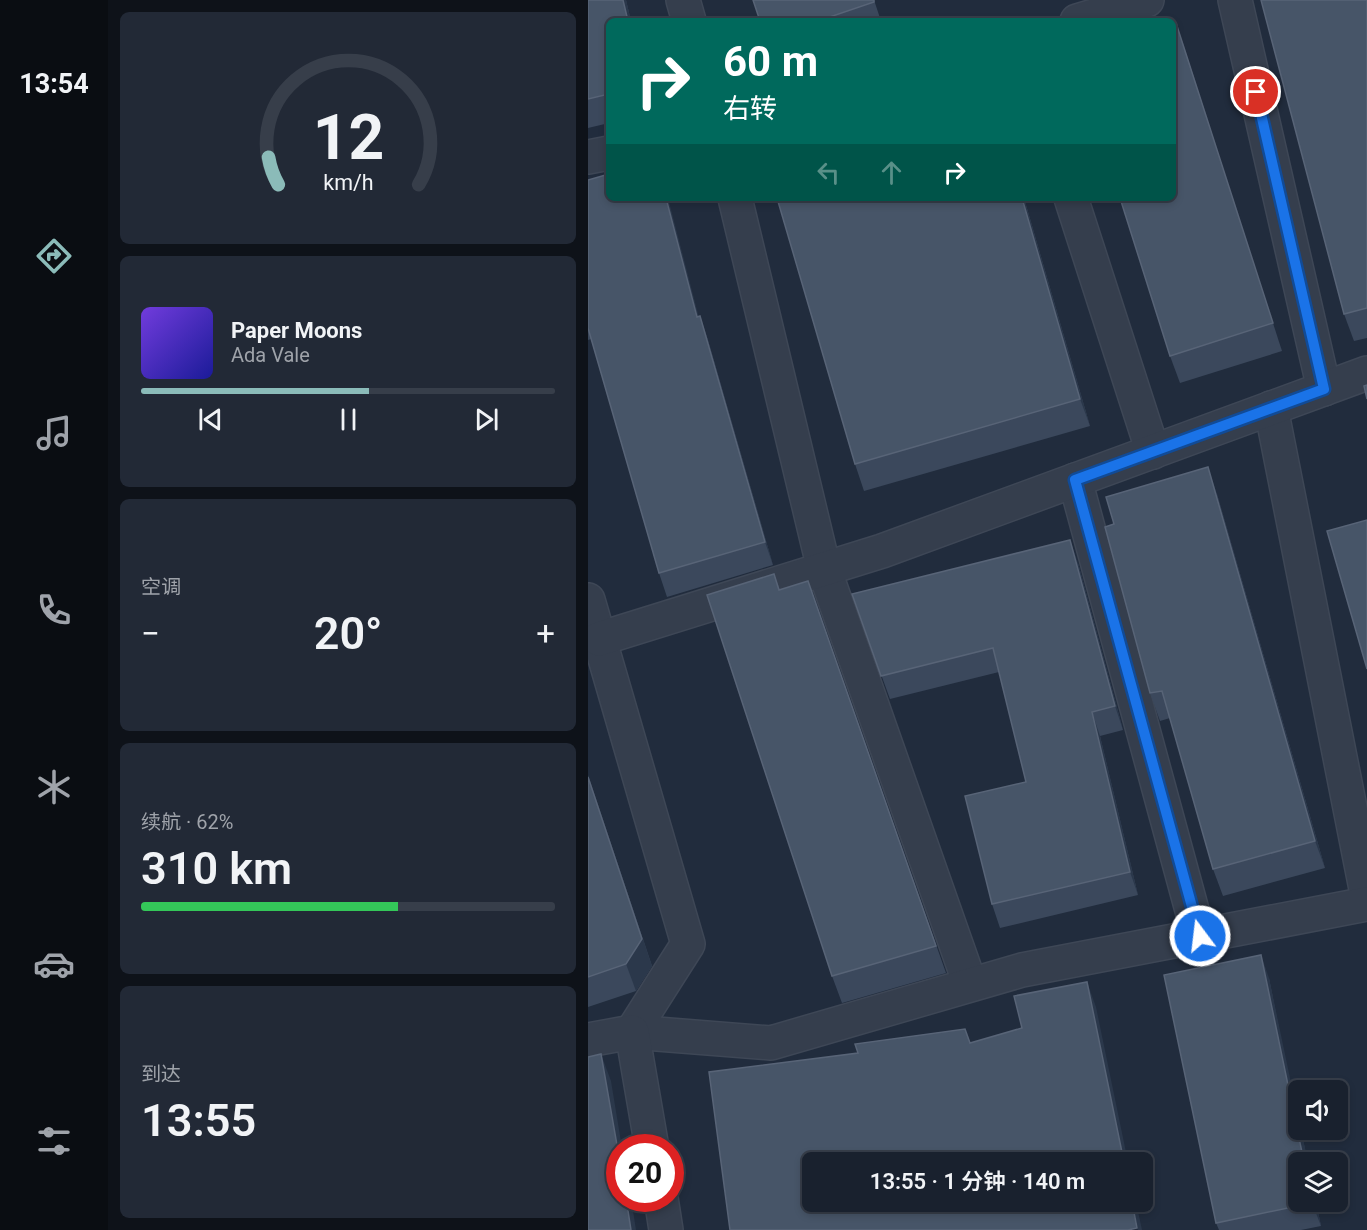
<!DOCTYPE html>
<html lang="zh">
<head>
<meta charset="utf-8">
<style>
  body { margin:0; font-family:Roboto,"Noto Sans SC",sans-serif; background:#222936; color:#f1f3f6; height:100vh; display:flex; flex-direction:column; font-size:22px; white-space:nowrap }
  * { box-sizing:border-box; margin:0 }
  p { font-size:20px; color:#9fa3aa }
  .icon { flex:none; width:33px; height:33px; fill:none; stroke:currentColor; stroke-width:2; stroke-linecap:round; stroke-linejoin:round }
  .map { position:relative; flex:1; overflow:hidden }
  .sheet { display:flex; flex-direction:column; gap:12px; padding:12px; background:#0e1219; width:480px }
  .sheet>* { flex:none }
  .hud { position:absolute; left:18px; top:18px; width:570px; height:183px; border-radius:9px; box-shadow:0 3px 9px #0003,0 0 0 2px #373e4a; background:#00695c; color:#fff; overflow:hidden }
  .tools { position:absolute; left:700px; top:1080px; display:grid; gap:12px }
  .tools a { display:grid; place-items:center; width:60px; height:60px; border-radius:9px; background:#19212e; box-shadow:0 3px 9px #0003,0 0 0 2px #373e4a; font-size:30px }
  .speed { position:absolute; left:18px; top:1134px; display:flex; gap:12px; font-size:30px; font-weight:700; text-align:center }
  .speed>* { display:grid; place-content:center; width:78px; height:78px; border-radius:50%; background:#19212e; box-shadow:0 3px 9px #0003,0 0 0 2px #373e4a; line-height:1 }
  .speed .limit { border:9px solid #d22; background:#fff; color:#111 }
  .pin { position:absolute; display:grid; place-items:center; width:51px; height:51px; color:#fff; margin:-26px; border:3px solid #fff; border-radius:50%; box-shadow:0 2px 6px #0007 }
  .me { position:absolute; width:66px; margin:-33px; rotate:345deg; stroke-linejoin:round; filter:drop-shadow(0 0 4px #0008) }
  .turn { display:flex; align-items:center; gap:21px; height:126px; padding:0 18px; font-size:27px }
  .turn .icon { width:78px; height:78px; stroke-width:2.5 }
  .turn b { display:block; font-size:42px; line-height:51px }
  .lanes { display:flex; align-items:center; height:57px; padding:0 18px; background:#0003; justify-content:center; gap:30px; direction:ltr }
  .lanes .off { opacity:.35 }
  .big { font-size:45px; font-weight:600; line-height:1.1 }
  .sheet .tile { flex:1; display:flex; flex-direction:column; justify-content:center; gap:9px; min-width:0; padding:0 21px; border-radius:9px; background:#222936 }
  .sheet .dial { align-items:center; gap:0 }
  .dial svg { height:156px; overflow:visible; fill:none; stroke:#373e4a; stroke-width:7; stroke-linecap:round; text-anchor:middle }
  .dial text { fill:#f1f3f6; stroke:none }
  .song { display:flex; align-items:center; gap:18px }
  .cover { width:72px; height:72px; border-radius:9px; background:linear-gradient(135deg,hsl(260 70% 55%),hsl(240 70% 35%)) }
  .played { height:6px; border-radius:3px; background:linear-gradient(90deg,#8bbbb9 55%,#373e4a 55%) }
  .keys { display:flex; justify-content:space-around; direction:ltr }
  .heat { display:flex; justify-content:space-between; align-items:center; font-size:33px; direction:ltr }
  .charge { height:9px; border-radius:4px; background:linear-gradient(90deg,#34c759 62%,#373e4a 0) }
  .trip { position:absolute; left:214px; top:1152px; width:351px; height:60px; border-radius:9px; background:#19212e; box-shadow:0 3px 9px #0003,0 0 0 2px #373e4a; font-weight:600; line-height:60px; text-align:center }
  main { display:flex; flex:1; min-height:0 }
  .tab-bar { display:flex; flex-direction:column; width:108px; justify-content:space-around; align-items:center; background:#0a0d12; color:#9fa3aa }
  .tab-bar .icon { width:42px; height:42px }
  .tab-bar .current { color:#8bbbb9 }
  .tab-bar b { font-size:27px; color:#f1f3f6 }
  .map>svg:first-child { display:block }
</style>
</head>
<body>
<main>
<nav class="tab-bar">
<b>13:54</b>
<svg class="icon current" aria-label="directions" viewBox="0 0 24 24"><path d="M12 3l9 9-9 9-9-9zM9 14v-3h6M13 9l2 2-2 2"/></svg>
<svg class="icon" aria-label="music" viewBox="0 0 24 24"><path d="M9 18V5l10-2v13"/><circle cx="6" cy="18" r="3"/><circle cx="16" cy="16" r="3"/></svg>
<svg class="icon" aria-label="phone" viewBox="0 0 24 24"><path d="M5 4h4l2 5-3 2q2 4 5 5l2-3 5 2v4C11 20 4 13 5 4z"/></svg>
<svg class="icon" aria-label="climate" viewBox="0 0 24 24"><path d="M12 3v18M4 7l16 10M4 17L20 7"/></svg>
<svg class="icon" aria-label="car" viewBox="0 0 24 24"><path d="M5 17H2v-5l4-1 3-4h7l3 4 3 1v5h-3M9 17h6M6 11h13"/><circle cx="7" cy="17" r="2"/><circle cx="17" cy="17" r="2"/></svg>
<svg class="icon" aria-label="filters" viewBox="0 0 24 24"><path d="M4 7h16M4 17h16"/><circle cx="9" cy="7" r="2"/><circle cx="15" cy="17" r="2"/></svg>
</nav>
<section class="sheet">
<div class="tile dial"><svg viewBox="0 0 100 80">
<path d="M14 69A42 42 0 1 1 86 69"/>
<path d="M14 69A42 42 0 0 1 9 55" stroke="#8bbbb9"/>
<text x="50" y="56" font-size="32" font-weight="700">12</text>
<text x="50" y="72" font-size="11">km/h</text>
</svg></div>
<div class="tile">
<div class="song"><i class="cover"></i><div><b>Paper Moons</b><p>Ada Vale</p></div></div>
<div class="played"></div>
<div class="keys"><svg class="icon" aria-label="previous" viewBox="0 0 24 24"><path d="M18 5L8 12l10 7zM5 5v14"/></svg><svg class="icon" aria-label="pause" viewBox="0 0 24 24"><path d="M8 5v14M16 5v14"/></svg><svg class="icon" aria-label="next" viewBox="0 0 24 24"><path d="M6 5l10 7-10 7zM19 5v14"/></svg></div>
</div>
<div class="tile"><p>空调</p>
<div class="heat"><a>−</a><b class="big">20°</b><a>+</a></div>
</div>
<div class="tile"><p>续航 · 62%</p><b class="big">310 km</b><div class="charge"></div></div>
<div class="tile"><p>到达</p><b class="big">13:55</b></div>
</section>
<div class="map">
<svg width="779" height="1230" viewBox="0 0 779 1230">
  <rect width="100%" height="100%" fill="#212c3d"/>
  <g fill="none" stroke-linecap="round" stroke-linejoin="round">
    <defs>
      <g id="minor">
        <path d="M95,0l6,21"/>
        <path d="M647,0l89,389"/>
        <path d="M489,21l70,-21"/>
        <path d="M0,157l21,-4"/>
        <path d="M147,198l89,371 146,415"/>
        <path d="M483,198l82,254"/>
        <path d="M683,408l96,486"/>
        <path d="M487,480l124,456"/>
        <path d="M0,600l100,344 -56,88 139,11 251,-73 345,-66"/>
        <path d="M11,639l283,-88 485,-178"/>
        <path d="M0,1040l44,-8 20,116"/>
        <path d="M73,1198l5,32"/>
      </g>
    </defs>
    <use href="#minor" stroke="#3e4756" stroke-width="36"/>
    <use href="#minor" stroke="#353e4d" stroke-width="33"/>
  </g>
  <g fill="#3b485c">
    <path d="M0,0h38l5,21h-22v102l-21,5z"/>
    <path d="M165,0h121l7,21h-121z"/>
    <path d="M779,0v338l-13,3 -10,-27z"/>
    <path d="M588,23l9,27 97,301 -102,32 -10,-27z"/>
    <path d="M0,180l111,137 1,-1 8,24 65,225 -106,32 -8,-24 -68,-234 -3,1z"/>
    <path d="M189,198h247l66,228 -226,65 -9,-27z"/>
    <path d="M629,494l108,374 -102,28 -10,-27 -43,-151 -10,3 -10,-28z"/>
    <path d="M490,563l45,167 -23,6 38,159 -138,33 -8,-24 34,-122 -27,-110 -109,27 -38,-105z"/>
    <path d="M186,574l6,16 28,-9 138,392 -104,30 -10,-27z"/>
    <path d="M0,775l64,191 -16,25 -48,16z"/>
    <path d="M681,978l30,152h2l20,96 -20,4h-82l-3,-7z"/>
  </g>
  <g fill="#2b384b">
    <path d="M35,0h3l5,21h-3z"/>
    <path d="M588,23l9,27 97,301 -9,-28z"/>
    <path d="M78,198h2l37,143 -8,-24z"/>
    <path d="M434,198h2l66,228 -10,-27z"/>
    <path d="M112,316l8,24 65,225 -8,-23z"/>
    <path d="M620,467l9,27 108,374 -10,-27z"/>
    <path d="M482,540l8,23 45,167 -8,-24z"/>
    <path d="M504,712l8,24 38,159 -8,-23z"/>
    <path d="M0,775l64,191 -16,25 -10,-27z"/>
    <path d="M673,955l8,23 30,143v9h2l7,32h-4z"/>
    <path d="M499,982l9,25 32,155h-4z"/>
    <path d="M13,1054l10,27 11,67h-2v14z"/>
    <path d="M38,1198h5l5,32h-5z"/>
    <path d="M544,1202h4l6,28h-4z"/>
    <path d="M724,1202h4l5,24 -9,-23z"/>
  </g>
  <g fill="#475568" stroke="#586477" stroke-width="1.5">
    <path d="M0,0h35l5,21h-19v73l-21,5z"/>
    <path d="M165,0h121v2l-56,19h-58z"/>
    <path d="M673,0h106v308l-23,6z"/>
    <path d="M588,23l97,300 -103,33 -50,-158h53v-174z"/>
    <path d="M21,174v24h57l31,119 3,-1 65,226 -106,31 -71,-245v-148z"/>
    <path d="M189,198h245l58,201 -225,65z"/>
    <path d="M779,385v14l-3,-13z"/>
    <path d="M620,467l107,374 -102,28 -51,-178 -12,2 -45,-166 9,-3 -8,-27z"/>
    <path d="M779,520v149l-40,-138z"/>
    <path d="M482,540l45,166 -23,6 38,160 -138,32 -27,-108 61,-14 -33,-134 -112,28 -29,-82z"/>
    <path d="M186,574l5,16 29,-9 128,365 -104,30 -125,-381z"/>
    <path d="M0,777l54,162 -16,25 -38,13z"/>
    <path d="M673,955l43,207h-5v40h13v1l-96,20 -52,-248z"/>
    <path d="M499,982l37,180h-311v40h319l5,26 -9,2h-398l-21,-158 149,-19 -3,-9 110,-15 5,14 52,-15 -8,-32z"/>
    <path d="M13,1054l19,108v36h6l5,32h-43v-173z"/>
  </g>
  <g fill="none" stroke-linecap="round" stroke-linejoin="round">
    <defs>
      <path id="route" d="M612,936l-125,-456 249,-91 -68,-297"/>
    </defs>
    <use href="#route" stroke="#114b97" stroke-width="15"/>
    <use href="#route" stroke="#1a73e8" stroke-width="10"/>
  </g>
</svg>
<div class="tools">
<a><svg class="icon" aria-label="sound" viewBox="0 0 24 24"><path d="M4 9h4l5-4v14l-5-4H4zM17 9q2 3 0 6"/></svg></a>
<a><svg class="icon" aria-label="layers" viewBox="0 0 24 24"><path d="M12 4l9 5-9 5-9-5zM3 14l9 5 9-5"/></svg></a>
</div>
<div class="speed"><div class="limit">20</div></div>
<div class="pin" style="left:668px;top:92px;background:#d93025"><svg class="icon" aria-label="arrive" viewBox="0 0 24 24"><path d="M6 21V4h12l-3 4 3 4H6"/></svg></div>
<svg class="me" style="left:612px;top:936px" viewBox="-20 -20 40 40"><circle r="17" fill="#1a73e8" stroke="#fff" stroke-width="3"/><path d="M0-11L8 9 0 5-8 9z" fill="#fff"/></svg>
<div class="trip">13:55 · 1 分钟 · 140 m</div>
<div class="hud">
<div class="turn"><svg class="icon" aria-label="right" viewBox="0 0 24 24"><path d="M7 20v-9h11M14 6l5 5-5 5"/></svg><div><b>60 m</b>右转</div></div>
<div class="lanes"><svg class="icon off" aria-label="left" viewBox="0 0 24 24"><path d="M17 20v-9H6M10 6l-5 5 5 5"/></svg><svg class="icon off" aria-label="ahead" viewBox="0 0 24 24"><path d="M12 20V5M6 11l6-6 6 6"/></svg><svg class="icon" aria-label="right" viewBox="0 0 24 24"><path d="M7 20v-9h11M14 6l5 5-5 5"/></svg></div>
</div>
</div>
</main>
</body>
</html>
